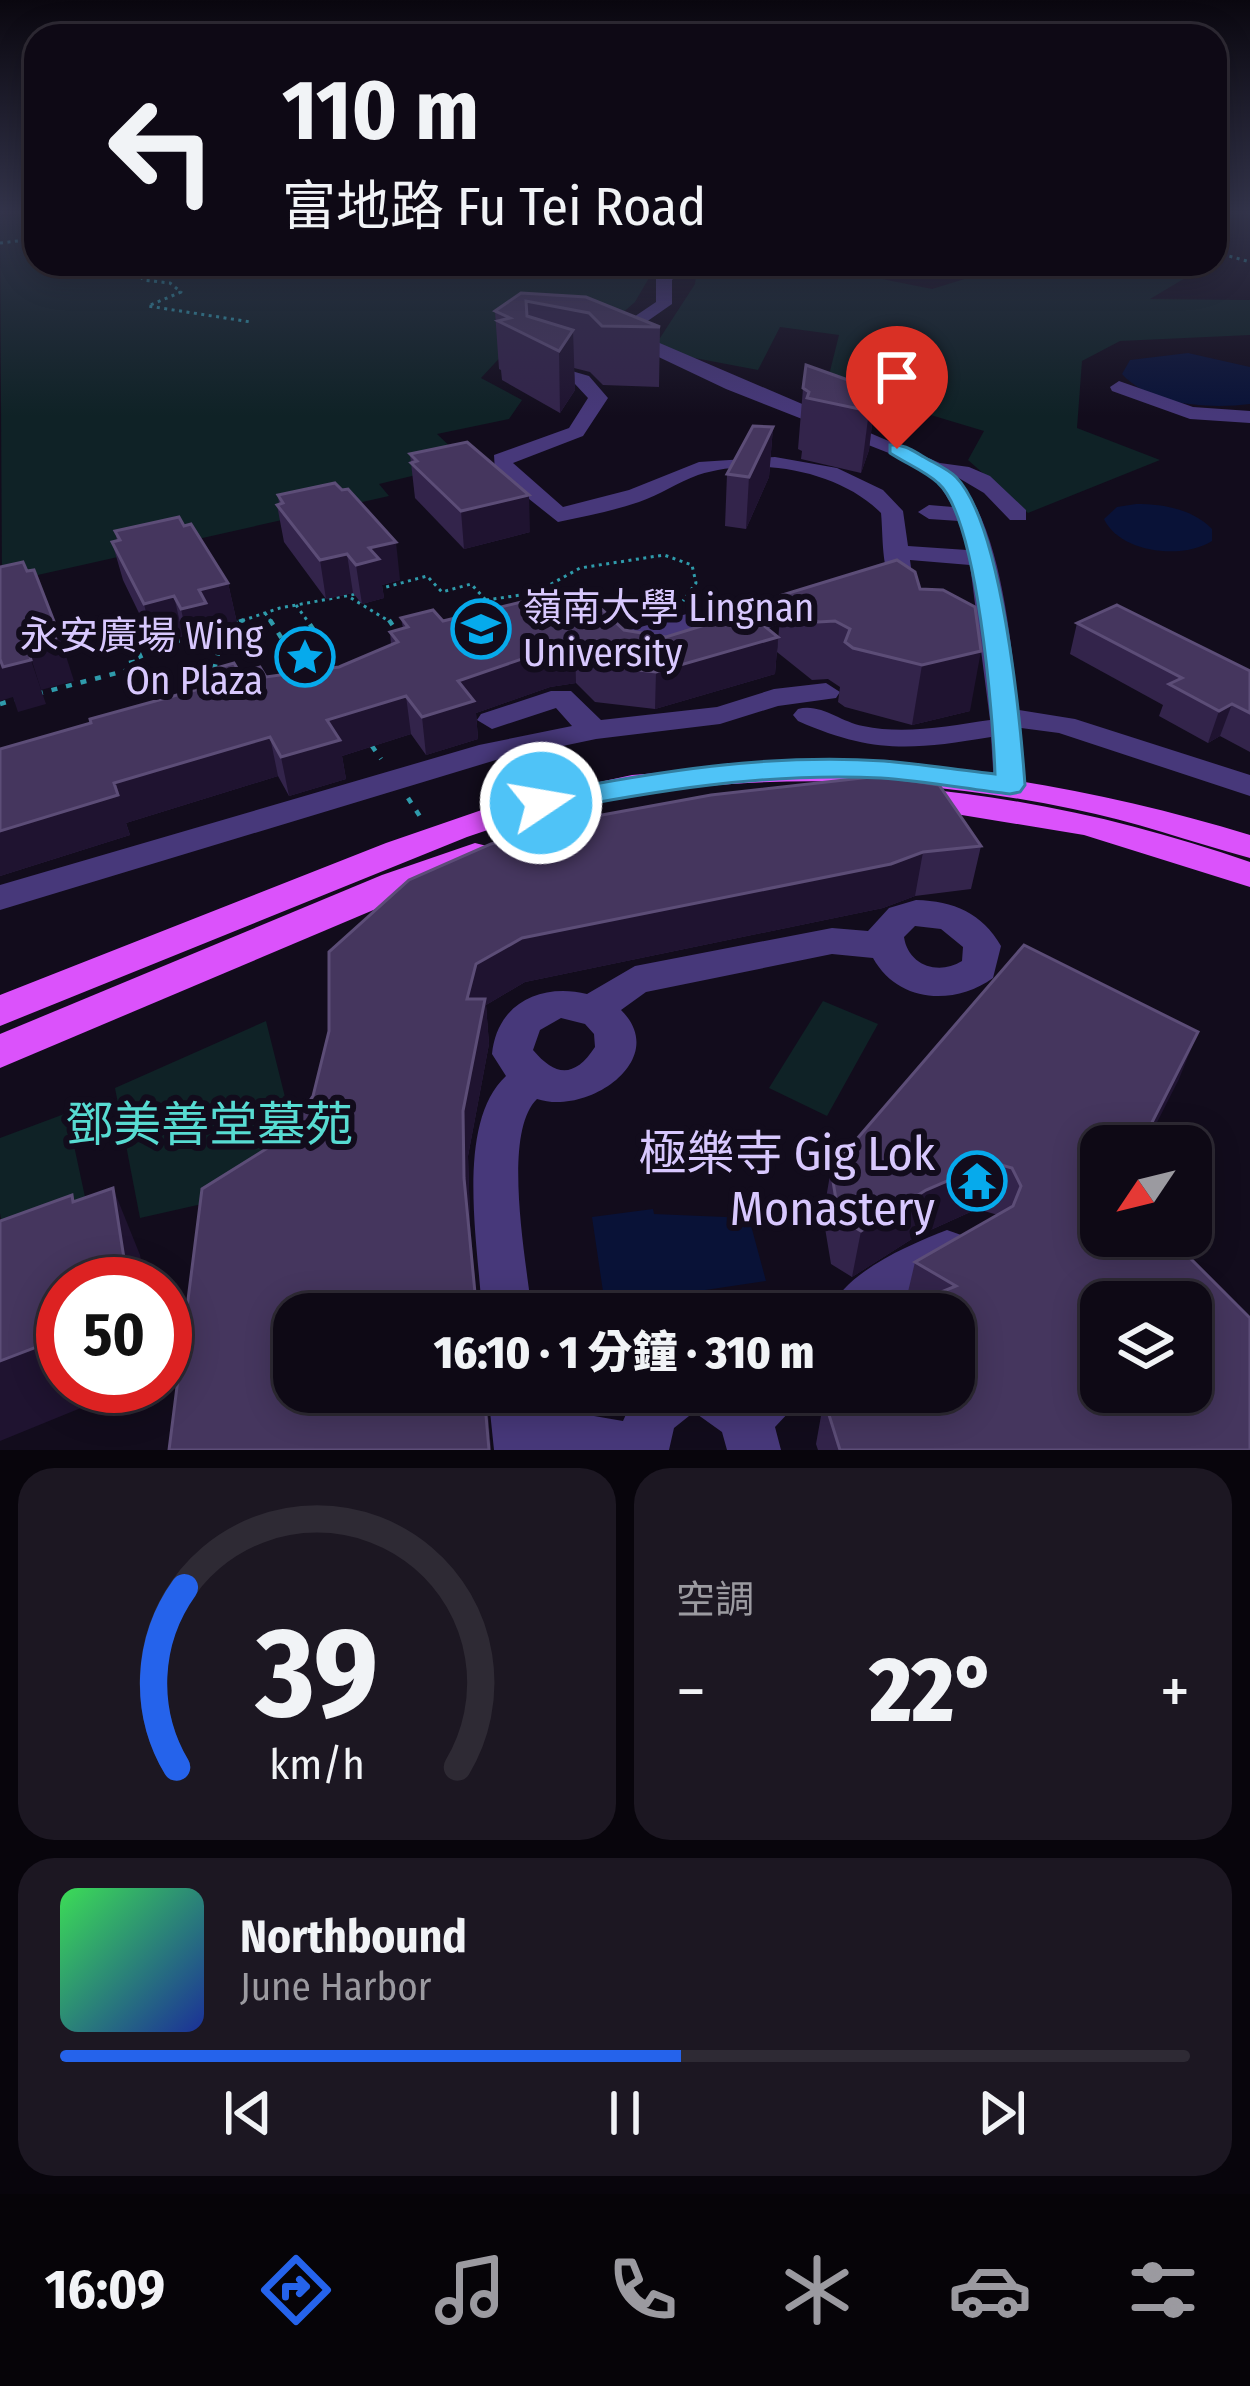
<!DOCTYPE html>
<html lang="zh-TW">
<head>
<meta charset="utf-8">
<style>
  body { margin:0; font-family:"Fira Sans Condensed","Noto Sans TC",sans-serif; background:#1c1722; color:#f1f3f6; height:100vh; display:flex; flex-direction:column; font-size:45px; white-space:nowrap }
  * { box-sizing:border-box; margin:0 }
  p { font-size:39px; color:#9b9aa0 }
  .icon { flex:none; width:66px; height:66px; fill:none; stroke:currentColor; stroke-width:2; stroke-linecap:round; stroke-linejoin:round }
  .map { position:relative; height:1450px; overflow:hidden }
  .panel { display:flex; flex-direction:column; gap:18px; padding:18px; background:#08050c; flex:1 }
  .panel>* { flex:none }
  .banner { position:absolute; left:24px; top:24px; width:1203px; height:252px; border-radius:36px; box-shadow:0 6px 30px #0003,0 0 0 3px #2e2a34; background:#0e0915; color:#f1f3f6; overflow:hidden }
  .needle { width:78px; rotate:235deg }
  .buttons { position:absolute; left:1080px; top:1125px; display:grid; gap:24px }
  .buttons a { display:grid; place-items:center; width:132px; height:132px; border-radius:24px; background:#0e0915; box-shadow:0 6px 30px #0003,0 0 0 3px #2e2a34; font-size:60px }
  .speed { position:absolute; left:36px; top:1257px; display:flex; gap:24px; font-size:60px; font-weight:700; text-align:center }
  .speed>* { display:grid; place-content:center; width:156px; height:156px; border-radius:50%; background:#0e0915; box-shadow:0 6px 30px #0003,0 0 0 3px #2e2a34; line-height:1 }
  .speed .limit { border:18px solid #d22; background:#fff; color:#111 }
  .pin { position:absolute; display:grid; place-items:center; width:102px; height:102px; color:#fff; margin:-123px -51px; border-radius:50% 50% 50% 0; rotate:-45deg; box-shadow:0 0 12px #0007 }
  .pin .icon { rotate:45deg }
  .me { position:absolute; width:132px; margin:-66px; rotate:78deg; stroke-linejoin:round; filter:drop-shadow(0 0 9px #0008) }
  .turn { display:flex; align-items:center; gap:42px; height:252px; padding:0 60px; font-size:54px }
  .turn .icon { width:156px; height:156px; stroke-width:2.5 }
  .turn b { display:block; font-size:84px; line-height:102px }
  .big { font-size:90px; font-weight:800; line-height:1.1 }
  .panel .tile { flex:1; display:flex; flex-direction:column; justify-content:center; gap:18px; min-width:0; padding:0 42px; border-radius:36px; background:#1c1722 }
  .panel .dial { align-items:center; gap:0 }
  .dial svg { height:312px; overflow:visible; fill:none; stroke:#2e2a34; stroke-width:7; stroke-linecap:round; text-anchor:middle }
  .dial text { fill:#f1f3f6; stroke:none }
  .song { display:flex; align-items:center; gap:36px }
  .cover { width:144px; height:144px; border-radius:18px; background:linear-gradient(135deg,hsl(130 70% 55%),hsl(230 70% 35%)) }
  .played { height:12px; border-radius:6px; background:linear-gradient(90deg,#2563eb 55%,#2e2a34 55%) }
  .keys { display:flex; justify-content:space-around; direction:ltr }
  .heat { display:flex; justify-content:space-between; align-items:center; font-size:66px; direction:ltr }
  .panel .tiles { flex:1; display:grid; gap:18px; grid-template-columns:1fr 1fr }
  .tile:last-child { grid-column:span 2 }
  .trip { position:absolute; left:273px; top:1293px; width:702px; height:120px; border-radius:36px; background:#0e0915; box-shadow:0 6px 30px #0003,0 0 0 3px #2e2a34; font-weight:800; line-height:120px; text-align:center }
  .tabs { display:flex; height:192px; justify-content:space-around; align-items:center; background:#060408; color:#9b9aa0 }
  .tabs .icon { width:84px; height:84px }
  .tabs .on { color:#2563eb }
  .tabs b { font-size:54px; color:#f1f3f6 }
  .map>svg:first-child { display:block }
</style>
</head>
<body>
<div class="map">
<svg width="1250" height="1450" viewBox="0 0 1250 1450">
  <rect width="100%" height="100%" fill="#120c1c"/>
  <g fill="#0f2226">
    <path d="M36,213v51h630l-13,7 -18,31 -31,27 56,9 35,-54 2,-16 28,-4 -6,9 138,1 75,15 68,-21 -9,-4h25l-5,7 181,3 -42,25 100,1v35l-130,6 -38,20 -5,67 83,32 -132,53 -60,-53 16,-29 -70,-21 -59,8 -27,-39 11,-44 -59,-8 -22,43 -185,-35 -66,15 -26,28 41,22 -13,19 -72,15 23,22 1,8 -82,20 10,12 -387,87 -2,-366z"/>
    <path d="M823,1001l55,23 -51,92 -58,-28z"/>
    <path d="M266,1021l22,88 -9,64 -77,31 -62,14 -25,-130z"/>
    <path d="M67,1113l24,112 -84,35 -7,-47v-75z"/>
  </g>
  <g fill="#091237">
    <path d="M1188,353l62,14v37c-40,5 -99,2 -128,-30l8,-14z"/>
    <path d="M1136,504c28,0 56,5 76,25v12c-30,19 -92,12 -108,-22l13,-12z"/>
    <path d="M653,1209l1,5 95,4 17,63 -161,24 -13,-88z"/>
  </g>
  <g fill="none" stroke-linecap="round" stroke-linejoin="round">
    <g stroke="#2f9bab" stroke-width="3" stroke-dasharray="3 4.5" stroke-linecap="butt">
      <path d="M0,243l36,-4"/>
      <path d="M1215,252l35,10"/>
      <path d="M133,264l10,16 27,3 11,9 -33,14 103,16"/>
      <path d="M379,589l48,-13 15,16 29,-8 25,27"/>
      <path d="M351,598l41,25"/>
      <path d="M486,600l49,-7 45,-25 84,-13 28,10 4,18 -13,18"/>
      <path d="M296,605l13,18"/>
      <path d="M265,613l7,10"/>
      <path d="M235,623l45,-15 76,-14"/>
    </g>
    <g stroke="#2f9bab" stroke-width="4.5" stroke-dasharray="6 9" stroke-linecap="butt">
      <path d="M270,620l21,33 32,-9 -16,-24"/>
      <path d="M389,620l9,13"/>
      <path d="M211,632l33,-12"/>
      <path d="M308,649l13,21"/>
      <path d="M214,670l7,-29 -6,-10"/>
      <path d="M37,694l95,-25 -3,-6 13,-3 -4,-9 51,-13"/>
      <path d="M0,704l20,-6"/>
      <path d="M372,746l9,13"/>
      <path d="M408,798l13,20"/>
    </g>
    <g fill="#47387a" fill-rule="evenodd">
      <path d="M673,264h16l-17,16v24l-33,23 2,8 299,128 29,4 21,9 36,34v10h-16l-26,-27 -27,-16c46,55 53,164 62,233l56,9 175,56v21l-191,-63 -38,-5 5,57 -16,10 -16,-10 -3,-48c-79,13 -118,17 -193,-16l-5,-6 5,-6c23,-6 42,13 65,17 42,9 85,0 127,-6l-20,-155 -60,-5 3,22 14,16 -13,8c-35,-12 -30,-63 -33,-93 -43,-43 -125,-57 -183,-38 -20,7 -38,20 -59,27 -26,9 -54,14 -81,20l-63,-50 -1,-17 75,-27 19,-30 -13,-14 -44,-14v-8l6,-1 52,15 19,22 -25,38 -70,27 50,44 66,-17 70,-28 76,-5 62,11 46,22 20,21 5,35 59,4 -8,-29 -30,-2 -11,-7 11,-7 24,2 -14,-23 -35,-25 -178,-70 -99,-47 -5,-17 34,-23v-23z"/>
      <path d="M1119,381l74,26 57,4v12l-60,-4 -78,-28 -2,-4z"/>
      <path d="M820,593l13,8 -4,5 -108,39h-20l-16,-14 -33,10 12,13 -14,8 -10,-2 -21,-22 4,-6 67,-19 24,15z"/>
      <path d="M826,683l14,9 -4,6 -58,8 -58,18 -124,15 -100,21 -496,150v-25l479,-140 93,-19 -16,-18 -64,21 -15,-9 4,-6 70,-23h20l30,29 116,-13 57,-18z"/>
      <path d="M916,900c38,1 66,13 85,46l-8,32c-39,28 -95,25 -120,-20l-41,-4 -186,38 -25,18c50,49 -33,106 -84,89 -36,35 -10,165 -5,215h-50c-3,-66 -28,-190 24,-238l-14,-22c5,-51 49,-71 95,-60l48,-28 197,-38 36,3 21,-23zM915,926l26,3 22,18 -1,14c-24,15 -54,4 -58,-24zM561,1018l24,6 9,10 1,13c-21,32 -40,29 -62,3l7,-20z"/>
      <path d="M947,1230l17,6 7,16 -7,16 -78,46h-59c18,-42 79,-68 120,-84z"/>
      <path d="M488,1392h52l2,15 81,14 13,-29h163l-8,18 -16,17 6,23h-54l-5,-18 -28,-20 -20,16 -5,22h-175z"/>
    </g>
    <g fill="#db52fb" fill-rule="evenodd">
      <path d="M811,761c151,5 294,30 439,74v23c-59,-16 -116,-37 -177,-49 -201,-42 -411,-39 -606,28l-467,189v-31l386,-152 116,-40 130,-28z"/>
      <path d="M912,788c116,10 228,36 338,74v25l-166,-52 -183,-30 -5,-7 5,-7z"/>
      <path d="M475,843l12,3 5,8 -5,8 -487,206v-34l382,-159z"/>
    </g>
  </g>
  <g fill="#33244b">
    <path d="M521,293l139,34 -1,60 -56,-2 -13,-13 -16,-4 1,22 -15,23 -58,-33 -1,-10 -2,-1 -4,-58z"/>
    <path d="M803,388l73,2 -7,60 -8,23 -60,-14 1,-8 -4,-2z"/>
    <path d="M773,427l-4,50 -23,52 -21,-3 2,-52z"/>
    <path d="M410,454l120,78 -66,17 -49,-51z"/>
    <path d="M278,495l122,85 -18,5 2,13 -22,6 -9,-11 -27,6 -42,-57 -7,-37 2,-1z"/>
    <path d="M115,531l113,52 9,40 -25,6 3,14 -25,6 -7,-13 -29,8 -31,-64 -11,-38 5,-1z"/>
    <path d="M920,589l50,122 -58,14 -67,-18 -7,-5 2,-15 -12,-8 -16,1 -35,-28 5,-57z"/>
    <path d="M401,618l223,12 42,7h112l-3,37 -120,35 -60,-7 -19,-19 -26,4 -74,26 2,26 -52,16 -15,-21 -69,22 4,23 -57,17 -11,-20 -152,47 4,12 -130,41v-127l91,-26 111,-35 -3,-15h41l26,4 73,-10 52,-23 -1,-12 13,-4z"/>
    <path d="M1077,623l173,48v81l-30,-16 -12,7 -49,-27 4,-11 -93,-51z"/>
    <path d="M981,846l-10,43 -56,7 -32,12 -358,74 -39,23 3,39 -21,112 2,67 -176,169h192l5,58h-322l116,-313 28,-41 96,-216z"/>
    <path d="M1179,1079l-78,67v90l149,214h-432l-2,-6 8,-45 84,-88 -4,-2 11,-47 83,-47 -21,-6 -62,28 -63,40 -21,-13 -8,-48 8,-47z"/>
  </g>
  <g fill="#1f1330">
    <path d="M573,330l2,60 -15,23 -1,-62z"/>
    <path d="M876,390l-7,60 -8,23 8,-62z"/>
    <path d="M773,427l-4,50 -23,52 3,-52z"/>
    <path d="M529,495l1,37 -66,17 -3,-38z"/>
    <path d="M396,542l4,38 -18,5 2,13 -22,6 -6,-39 13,-17z"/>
    <path d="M347,554l6,39 -27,6 -6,-39z"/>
    <path d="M228,583l9,40 -25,6 3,14 -25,6 -9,-40 18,-19z"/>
    <path d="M174,596l9,40 -29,8 -10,-40z"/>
    <path d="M60,637l14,44 -33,9 -14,-45z"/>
    <path d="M778,637l-3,37 -120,35 1,-37z"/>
    <path d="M575,646l1,37 -26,4 -74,26 2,26 -52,16 -4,-38 36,-36 90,-31z"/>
    <path d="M981,651l-11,60 -58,14 10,-60z"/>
    <path d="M0,658l31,2 15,44 -28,8 -5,-15 -13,4z"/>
    <path d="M406,696l5,38 -69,22 4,23 -57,17 -8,-39 46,-37z"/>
    <path d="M1232,704l-12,32 -12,7 11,-32z"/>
    <path d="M270,737l8,39 -152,47 4,12 -130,41v-45l114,-48z"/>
    <path d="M923,852l-8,44 -32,12 -358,74 -39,23 3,39 -21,112 2,67 8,91h-1l-13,-136 -1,-67 4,-112 9,-35 46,-26z"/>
    <path d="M1198,1032l-19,47 -34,67h-5z"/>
    <path d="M991,1162l-14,47 -62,28 -63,40 9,-46 65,-41z"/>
    <path d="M113,1188l27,67 5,29h-17z"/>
    <path d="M63,1337v49h56l1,6 -120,49v-80z"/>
    <path d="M484,1392h2l5,58h-2z"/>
  </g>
  <g fill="#45365e" stroke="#5c4d77" stroke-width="3" fill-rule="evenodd">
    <path d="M521,293l65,4 74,30 -58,-1 -13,-13 -63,-12 1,15 46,14 -14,21 -61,-30 12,-3 -15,-7z"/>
    <path d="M806,365l70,25 -7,21 -62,-13 2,-6 -6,-4z"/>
    <path d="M753,426l20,1 -24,50 -22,-3z"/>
    <path d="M467,442l62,53 -68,16 -50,-48 6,-2 -7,-7z"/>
    <path d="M335,483l7,7 6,-1 48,53 -27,6 10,11 -23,6 -9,-11 -27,6 -43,-55 6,-2 -5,-8z"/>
    <path d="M179,517l5,9 7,-2 37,59 -29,7 7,13 -25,6 -7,-13 -30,8 -32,-62 8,-2 -5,-9z"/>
    <path d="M897,560l18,12 5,17 23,1 32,17 6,44 -59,14 -69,-17 -8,-6 5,-13 -15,-8 -17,1 -36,-27z"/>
    <path d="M23,562l4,9 7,-1 26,67 -33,8 4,15 -28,7 -3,-8v-92z"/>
    <path d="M579,588l45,42 42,7 81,-25 31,25 -122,35 -61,-7 -20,-19 -27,4 -90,31 16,20 -52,16 -16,-21 -79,24 13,20 -59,17 -11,-20 -156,46 4,12 -118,36v-82l91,-26 -1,-4 116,-32 -7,-14 35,-10 6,10 20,-6 6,10 73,-10 59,-25 -8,-10 18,-5 -7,-9 32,-8 10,11z"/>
    <path d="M1117,605l133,66v42l-18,-9 -13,7 -50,-27 13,-6 -105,-55z"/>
    <path d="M880,776l59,9 42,61 -58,6 -32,12 -369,74 -46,26 -9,35h18l-22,112 1,67 13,136h-183v78h190l5,58h-320l33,-261 83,-52 28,-41 16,-65v-79l80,-72 82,-36 100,-27 120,-22z"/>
    <path d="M1024,945l174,87 -58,114h-39v78l-4,7 4,-2v7h67l82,82v132h-410l-16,-51 7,-7h123v-78h-49l12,-12 39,-16 -41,-24 98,-56 8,-20 -9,-18 -21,-6 -65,28 -65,41 -22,-13 -8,-49zM1101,1302h90v90h-90z"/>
    <path d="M113,1188l15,96h-65v53l-63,24v-140l72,-26 1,7z"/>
  </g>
  <linearGradient id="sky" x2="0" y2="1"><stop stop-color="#0a070f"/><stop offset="0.51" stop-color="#33344b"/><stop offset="1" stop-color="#33344b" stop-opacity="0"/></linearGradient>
  <rect width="1250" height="416" fill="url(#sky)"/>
  <path fill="#4fc3f7" stroke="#337fa1" stroke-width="3" d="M890,445c14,-1 22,5 34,12 10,6 24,12 32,20 46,47 64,240 69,308l-5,7 -10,2c-43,-5 -86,-13 -129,-16 -115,-6 -228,13 -340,35l-11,-3 -4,-7 15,-9c113,-22 228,-41 343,-33 37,3 74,9 111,13 -2,-57 -17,-256 -57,-291 -13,-12 -33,-20 -48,-30z"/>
  <defs>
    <symbol id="university-ring" viewBox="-11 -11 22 22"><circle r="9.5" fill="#120c1c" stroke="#06aaec" stroke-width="1.5"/><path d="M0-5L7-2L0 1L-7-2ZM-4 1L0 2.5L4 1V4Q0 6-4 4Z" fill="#06aaec"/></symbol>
    <symbol id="sight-ring" viewBox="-11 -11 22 22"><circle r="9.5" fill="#120c1c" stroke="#06aaec" stroke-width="1.5"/><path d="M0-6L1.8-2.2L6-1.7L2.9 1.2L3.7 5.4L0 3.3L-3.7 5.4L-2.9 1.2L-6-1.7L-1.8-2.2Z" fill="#06aaec"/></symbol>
    <symbol id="temple-ring" viewBox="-11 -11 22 22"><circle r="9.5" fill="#120c1c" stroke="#06aaec" stroke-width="1.5"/><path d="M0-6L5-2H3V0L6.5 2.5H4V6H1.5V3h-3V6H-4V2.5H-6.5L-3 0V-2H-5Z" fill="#06aaec"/></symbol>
  </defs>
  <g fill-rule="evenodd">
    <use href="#university-ring" x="448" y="596" width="66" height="66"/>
    <use href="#sight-ring" x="272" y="624" width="66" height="66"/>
    <use href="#temple-ring" x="944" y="1148" width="66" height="66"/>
  </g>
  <g text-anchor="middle" stroke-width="12" stroke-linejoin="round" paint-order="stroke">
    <g font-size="39" fill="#d8c8fe" stroke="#120c1c" text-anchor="start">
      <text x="523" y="621">嶺南大學 Lingnan<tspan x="523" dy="45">University</tspan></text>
      <text x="263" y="649" text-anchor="end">永安廣場 Wing<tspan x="263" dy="45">On Plaza</tspan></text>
    </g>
    <g font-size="48" fill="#57dbd2" stroke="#120c1c">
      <text x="209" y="1141">鄧美善堂墓苑</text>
    </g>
    <g font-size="48" fill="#d8c8fe" stroke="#120c1c" text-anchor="end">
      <text x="935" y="1170">極樂寺 Gig Lok<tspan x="935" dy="55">Monastery</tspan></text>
    </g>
  </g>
</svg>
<div class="buttons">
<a><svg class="needle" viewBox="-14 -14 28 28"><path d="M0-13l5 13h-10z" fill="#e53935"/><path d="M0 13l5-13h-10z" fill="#9b9aa0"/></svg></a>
<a><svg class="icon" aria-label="layers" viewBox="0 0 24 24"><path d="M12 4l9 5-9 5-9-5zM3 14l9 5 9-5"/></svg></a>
</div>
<div class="speed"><div class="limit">50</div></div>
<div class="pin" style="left:897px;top:449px;background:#d93025"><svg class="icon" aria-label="arrive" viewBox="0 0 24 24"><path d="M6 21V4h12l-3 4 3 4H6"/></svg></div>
<svg class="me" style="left:541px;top:803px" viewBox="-20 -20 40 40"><circle r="17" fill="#4fc3f7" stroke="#fff" stroke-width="3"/><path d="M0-11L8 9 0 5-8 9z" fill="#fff"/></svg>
<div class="trip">16:10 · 1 分鐘 · 310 m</div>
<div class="banner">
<div class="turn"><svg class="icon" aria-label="left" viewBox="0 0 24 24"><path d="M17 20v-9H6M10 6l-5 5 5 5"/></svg><div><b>110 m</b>富地路 Fu Tei Road</div></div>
</div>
</div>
<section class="panel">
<div class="tiles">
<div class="tile dial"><svg viewBox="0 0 100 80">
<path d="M14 69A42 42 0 1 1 86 69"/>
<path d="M14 69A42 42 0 0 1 16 23" stroke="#2563eb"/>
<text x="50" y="56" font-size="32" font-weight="700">39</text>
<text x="50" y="72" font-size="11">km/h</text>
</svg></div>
<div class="tile"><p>空調</p>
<div class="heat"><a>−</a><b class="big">22°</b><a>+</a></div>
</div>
<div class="tile">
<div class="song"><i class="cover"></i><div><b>Northbound</b><p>June Harbor</p></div></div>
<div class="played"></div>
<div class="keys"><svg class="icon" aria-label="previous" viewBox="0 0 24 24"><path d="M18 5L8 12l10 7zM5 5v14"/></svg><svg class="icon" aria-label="pause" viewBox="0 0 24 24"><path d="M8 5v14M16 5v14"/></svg><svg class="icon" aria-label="next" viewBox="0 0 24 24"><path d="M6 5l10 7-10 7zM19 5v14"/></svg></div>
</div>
</div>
</section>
<nav class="tabs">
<b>16:09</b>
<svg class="icon on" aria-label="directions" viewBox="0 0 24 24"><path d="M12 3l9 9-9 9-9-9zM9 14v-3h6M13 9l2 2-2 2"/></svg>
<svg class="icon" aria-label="music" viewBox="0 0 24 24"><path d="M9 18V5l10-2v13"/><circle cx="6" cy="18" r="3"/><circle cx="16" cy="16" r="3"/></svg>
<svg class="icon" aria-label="phone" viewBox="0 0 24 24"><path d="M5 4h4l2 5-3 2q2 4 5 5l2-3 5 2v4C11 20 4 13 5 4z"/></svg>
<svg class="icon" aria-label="climate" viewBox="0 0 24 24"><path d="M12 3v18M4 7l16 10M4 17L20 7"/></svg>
<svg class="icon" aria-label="car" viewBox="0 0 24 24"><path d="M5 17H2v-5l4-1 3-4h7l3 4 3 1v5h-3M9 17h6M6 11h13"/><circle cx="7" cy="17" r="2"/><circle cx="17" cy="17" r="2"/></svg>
<svg class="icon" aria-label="filters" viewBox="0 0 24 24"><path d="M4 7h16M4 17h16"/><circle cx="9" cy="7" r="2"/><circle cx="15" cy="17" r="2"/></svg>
</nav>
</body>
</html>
